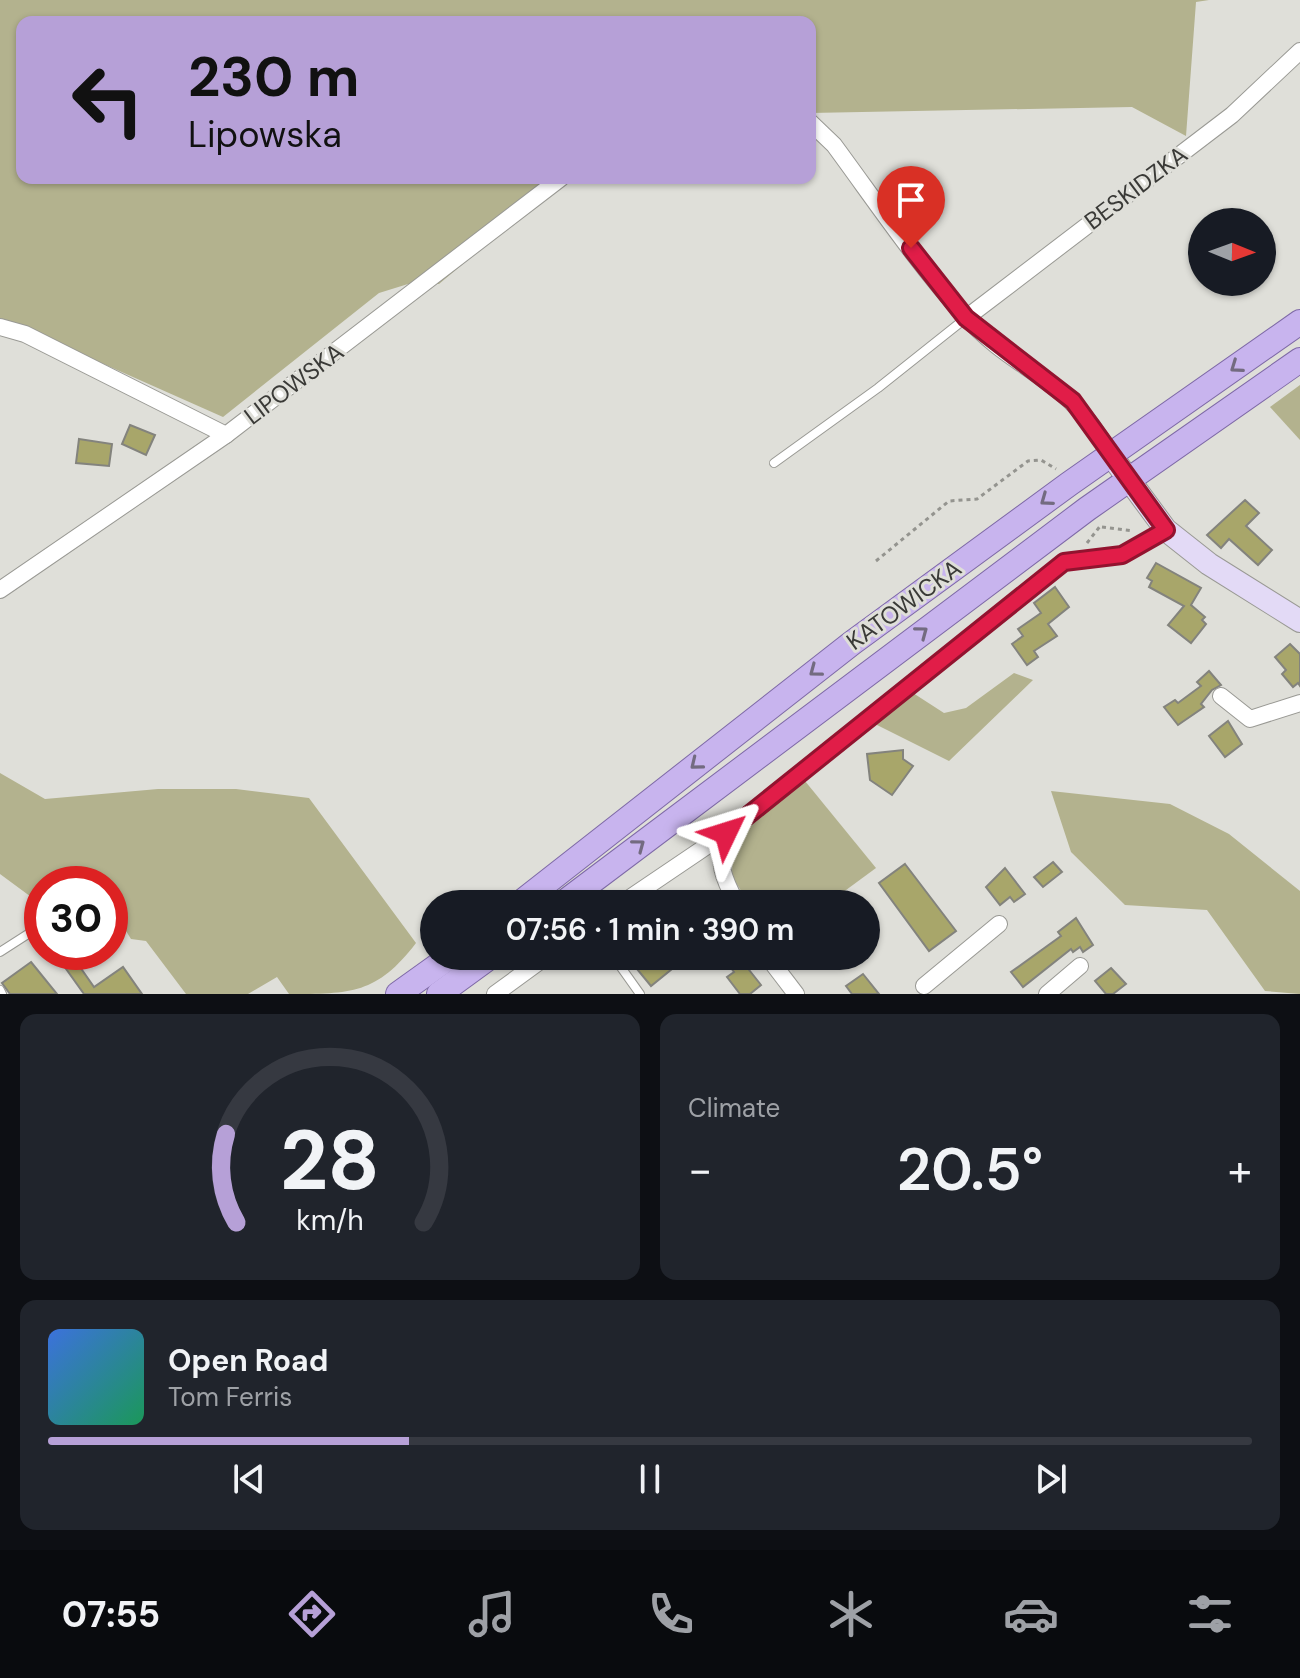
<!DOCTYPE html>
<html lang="en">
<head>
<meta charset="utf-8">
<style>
  body { margin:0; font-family:"DM Sans",sans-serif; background:#20242c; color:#f1f3f6; height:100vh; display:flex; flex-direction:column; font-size:30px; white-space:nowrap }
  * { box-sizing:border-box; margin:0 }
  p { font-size:26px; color:#9ea1a6 }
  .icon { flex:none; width:44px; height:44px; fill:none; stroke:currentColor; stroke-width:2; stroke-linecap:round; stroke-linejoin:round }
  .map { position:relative; height:994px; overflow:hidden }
  .panel { display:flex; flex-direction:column; gap:20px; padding:20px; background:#0d0f14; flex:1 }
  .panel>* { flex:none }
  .guide { position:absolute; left:16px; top:16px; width:800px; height:168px; border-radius:16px; box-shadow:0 2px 6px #0004; background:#b6a0d7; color:#111; overflow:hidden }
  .needle { width:52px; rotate:91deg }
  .tools { position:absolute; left:1188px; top:208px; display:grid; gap:16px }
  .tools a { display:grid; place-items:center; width:88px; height:88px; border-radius:50%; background:#171b24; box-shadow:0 2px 6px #0004; font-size:40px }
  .speed { position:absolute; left:24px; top:866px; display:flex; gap:16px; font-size:40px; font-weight:700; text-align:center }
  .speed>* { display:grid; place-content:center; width:104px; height:104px; border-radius:50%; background:#171b24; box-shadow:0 2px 6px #0004; line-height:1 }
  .speed .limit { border:12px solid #d22; background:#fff; color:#111 }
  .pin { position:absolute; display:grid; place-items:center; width:68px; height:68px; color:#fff; margin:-82px -34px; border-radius:50% 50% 50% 0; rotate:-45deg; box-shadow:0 0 8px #0007 }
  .pin .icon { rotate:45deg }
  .me { position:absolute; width:88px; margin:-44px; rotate:49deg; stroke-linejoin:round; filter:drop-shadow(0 0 6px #0008) }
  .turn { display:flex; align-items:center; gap:28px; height:168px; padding:0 40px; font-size:36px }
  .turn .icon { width:104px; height:104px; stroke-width:2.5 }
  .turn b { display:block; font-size:56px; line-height:68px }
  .big { font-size:60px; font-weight:600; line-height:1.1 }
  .panel .card { flex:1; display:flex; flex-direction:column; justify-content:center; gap:12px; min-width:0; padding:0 28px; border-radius:16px; background:#20242c }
  .panel .dial { align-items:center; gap:0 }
  .dial svg { height:208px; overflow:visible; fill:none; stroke:#363941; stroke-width:7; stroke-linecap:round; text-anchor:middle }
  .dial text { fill:#f1f3f6; stroke:none }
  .song { display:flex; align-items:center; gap:24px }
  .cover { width:96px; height:96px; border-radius:12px; background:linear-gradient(135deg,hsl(220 70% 55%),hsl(150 70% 35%)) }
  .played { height:8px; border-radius:4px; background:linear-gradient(90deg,#b6a0d7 30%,#363941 30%) }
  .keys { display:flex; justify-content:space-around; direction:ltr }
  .heat { display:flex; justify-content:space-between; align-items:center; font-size:44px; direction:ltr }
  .panel .tiles { flex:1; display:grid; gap:20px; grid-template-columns:1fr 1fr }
  .card:last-child { grid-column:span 2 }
  .trip { position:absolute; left:420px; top:890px; width:460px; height:80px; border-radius:40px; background:#171b24; box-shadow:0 2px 6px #0004; font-weight:600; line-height:80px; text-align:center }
  .dock { display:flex; height:128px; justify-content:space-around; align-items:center; background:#090b0e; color:#9ea1a6 }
  .dock .icon { width:56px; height:56px }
  .dock .selected { color:#b6a0d7 }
  .dock b { font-size:36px; color:#f1f3f6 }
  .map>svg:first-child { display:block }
</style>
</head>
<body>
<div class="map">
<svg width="1300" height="994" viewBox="0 0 1300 994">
  <rect width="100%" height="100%" fill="#dfdfd9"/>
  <g fill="#b3b28e">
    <path d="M0,0h1209l-13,2 -10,134 -54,-29 -322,6v-91h-788v156h543l-126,106h-31l-29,9 -156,124 -223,-99z"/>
    <path d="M1300,385v55l-30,-33z"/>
    <path d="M1014,673l19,7 -84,81 -74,-37 38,-31 31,20 22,-5z"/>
    <path d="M0,773l45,26 113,-10h78l73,9 107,145c-39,51 -65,51 -127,51l-12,-17 -29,17h-62l-40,-53 -15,-2 -21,-34v-21h-68v21l-42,-31z"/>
    <path d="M805,781l71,87 -49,36h-78l-17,-28 1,-39z"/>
    <path d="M1051,791l119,13 59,30 71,57v103l-35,-3 -58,-81 -82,-5 -54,-53z"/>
  </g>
  <g fill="#a8a66a" stroke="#83837d" stroke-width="2">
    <path d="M130,425l25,10 -9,20 -24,-11z"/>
    <path d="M79,439l33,5 -3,22 -33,-3z"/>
    <path d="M1245,500l14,13 -13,13 26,24 -14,15 -29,-26 -8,9 -14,-13z"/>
    <path d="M1156,563l45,25 -10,17 14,12 -3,3 4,4 -15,19 -23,-18 16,-19 -35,-19 3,-6 -5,-3z"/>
    <path d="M1055,587l14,20 -21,17 9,12 -23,15 4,6 -11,8 -15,-21 11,-8 -5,-7 23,-16 -7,-10z"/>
    <path d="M1290,644l10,10v32l-2,-3 -5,4 -11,-13 4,-4 -11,-13z"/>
    <path d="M1209,671l12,14 -9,5 -11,14 3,3 -26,18 -14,-18 11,-7 3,3 23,-17 -4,-4z"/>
    <path d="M1228,721l14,23 -17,13 -16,-21z"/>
    <path d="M903,750v9l10,7 -21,29 -22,-15 -3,-26z"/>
    <path d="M1053,862l9,10 -19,15 -9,-10z"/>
    <path d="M905,864l51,67 -27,20 -50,-68z"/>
    <path d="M1005,868l20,26 -11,8 -4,-5 -10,8 -14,-18z"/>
    <path d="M1076,918l17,27 -10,7 -3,-5 -7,5 -2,-3 -48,38 -12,-15 50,-36 -3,-4z"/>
    <path d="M54,952h47l-21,15 14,20 29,-20 19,27h-58z"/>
    <path d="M641,956h47l-37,30 -19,-23z"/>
    <path d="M722,956h16l23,29 -11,9h-10l-13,-17 7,-5z"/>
    <path d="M31,962l26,32h-47l-8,-11z"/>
    <path d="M1111,968l15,16 -13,10h-7l-11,-13z"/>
    <path d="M863,974l16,20h-27l-6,-8z"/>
  </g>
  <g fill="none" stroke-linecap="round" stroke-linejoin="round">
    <defs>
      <g id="lane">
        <path d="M774,463l104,-75 88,-70"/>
        <path d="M0,952l42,-27"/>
        <path d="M613,956l27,38"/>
        <path d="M0,990l2,4"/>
      </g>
      <g id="street">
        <path d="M810,122l24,23c42,57 83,118 131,171 51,57 104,61 145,138"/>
        <path d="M966,318l266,-203 68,-64"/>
        <path d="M0,327l25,7 201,101 335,-257"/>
        <path d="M0,590l226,-155"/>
        <path d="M1221,696l29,23 50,-16"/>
        <path d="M621,904l105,-71"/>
        <path d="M737,904c-14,-26 -21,-42 -11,-71l338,-271 58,-7 44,-25"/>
        <path d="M767,956l29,38"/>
        <path d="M924,986l75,-62"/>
        <path d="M495,994l52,-38"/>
        <path d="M1047,994l33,-28"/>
      </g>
      <path id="secondary" d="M1110,454l56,76 43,34 91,57"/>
      <g id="primary">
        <path d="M519,904l333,-261 217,-159 231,-162"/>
        <path d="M562,904l525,-395 213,-149"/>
        <path d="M398,994l53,-38"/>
        <path d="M439,994l52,-38"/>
      </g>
    </defs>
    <use href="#lane" stroke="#999994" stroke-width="10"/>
    <use href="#street" stroke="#999994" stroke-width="18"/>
    <use href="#secondary" stroke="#999994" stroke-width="24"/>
    <use href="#primary" stroke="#7e69a6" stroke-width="26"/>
    <g stroke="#94948f" stroke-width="3" stroke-dasharray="4 4" stroke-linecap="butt">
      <path d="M1102,527l31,4"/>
      <path d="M1087,543l14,-18"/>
      <path d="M876,561l73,-60 28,-2 51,-38 13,-1 15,9"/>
    </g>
    <use href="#lane" stroke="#fff" stroke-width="8"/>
    <use href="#street" stroke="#fff" stroke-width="16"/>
    <use href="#secondary" stroke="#e3daf6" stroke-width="22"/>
    <use href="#primary" stroke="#c8b4ee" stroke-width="24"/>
  </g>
  <defs><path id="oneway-chevron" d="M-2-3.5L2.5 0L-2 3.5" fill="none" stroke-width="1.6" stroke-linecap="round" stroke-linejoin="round" transform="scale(2)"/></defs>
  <g stroke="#736b80">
    <use href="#oneway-chevron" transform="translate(1236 367) rotate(145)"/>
    <use href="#oneway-chevron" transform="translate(1046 500) rotate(144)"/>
    <use href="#oneway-chevron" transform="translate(922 632) rotate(-37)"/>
    <use href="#oneway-chevron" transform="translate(815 671) rotate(143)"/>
    <use href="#oneway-chevron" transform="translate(696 764) rotate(141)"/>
    <use href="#oneway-chevron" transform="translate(639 845) rotate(-37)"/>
  </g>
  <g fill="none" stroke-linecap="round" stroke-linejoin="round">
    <defs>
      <path id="route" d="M726,833l338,-271 58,-7 44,-25 -93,-129 -107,-83 -55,-70"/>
    </defs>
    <use href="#route" stroke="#92132f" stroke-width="20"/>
    <use href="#route" stroke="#e11d48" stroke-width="14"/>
  </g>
  <g text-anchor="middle" stroke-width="6" stroke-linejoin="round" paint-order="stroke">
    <g font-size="24" fill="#3a3a37" stroke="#dfdfd9">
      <text transform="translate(1136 188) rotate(-37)" y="8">BESKIDZKA</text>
      <text transform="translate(294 384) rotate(-37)" y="8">LIPOWSKA</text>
      <text transform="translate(904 605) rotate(-36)" y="8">KATOWICKA</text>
    </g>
  </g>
</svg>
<div class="tools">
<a><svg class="needle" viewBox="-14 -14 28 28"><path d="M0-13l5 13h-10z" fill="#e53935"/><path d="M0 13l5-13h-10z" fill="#9ea1a6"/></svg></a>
</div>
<div class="speed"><div class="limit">30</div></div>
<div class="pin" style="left:911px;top:248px;background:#d93025"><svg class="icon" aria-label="arrive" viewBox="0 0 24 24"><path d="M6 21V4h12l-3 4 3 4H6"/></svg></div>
<svg class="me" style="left:726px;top:833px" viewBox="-20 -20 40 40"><path d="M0-17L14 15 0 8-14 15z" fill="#e11d48" stroke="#fff" stroke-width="4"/></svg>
<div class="trip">07:56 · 1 min · 390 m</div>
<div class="guide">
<div class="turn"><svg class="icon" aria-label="left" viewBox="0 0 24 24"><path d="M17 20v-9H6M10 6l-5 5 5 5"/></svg><div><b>230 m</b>Lipowska</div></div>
</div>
</div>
<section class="panel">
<div class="tiles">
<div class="card dial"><svg viewBox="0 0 100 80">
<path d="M14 69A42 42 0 1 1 86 69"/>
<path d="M14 69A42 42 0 0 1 10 35" stroke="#b6a0d7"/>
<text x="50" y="56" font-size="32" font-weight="700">28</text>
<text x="50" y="72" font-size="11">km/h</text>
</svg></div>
<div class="card"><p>Climate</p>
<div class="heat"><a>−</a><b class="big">20.5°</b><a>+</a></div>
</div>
<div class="card">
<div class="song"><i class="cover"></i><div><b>Open Road</b><p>Tom Ferris</p></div></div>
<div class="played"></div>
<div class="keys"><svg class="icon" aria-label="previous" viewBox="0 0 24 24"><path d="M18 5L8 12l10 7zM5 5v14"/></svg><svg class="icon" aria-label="pause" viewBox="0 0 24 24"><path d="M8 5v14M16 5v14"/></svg><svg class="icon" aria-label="next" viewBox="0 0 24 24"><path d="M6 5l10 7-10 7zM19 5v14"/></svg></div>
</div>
</div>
</section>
<nav class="dock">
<b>07:55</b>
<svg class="icon selected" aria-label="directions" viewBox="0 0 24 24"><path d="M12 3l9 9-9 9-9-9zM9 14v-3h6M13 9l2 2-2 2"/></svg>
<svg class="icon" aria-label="music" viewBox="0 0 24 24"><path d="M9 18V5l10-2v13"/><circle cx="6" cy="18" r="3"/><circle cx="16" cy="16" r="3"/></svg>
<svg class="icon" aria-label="phone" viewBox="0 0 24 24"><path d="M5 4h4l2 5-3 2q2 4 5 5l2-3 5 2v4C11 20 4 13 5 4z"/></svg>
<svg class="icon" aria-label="climate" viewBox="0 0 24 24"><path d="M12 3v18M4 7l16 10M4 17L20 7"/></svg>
<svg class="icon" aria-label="car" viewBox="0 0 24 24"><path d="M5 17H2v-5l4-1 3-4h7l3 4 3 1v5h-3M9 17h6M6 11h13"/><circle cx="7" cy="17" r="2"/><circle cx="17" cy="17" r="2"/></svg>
<svg class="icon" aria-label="filters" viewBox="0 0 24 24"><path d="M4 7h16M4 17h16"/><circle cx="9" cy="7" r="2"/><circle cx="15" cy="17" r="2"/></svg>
</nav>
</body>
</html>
